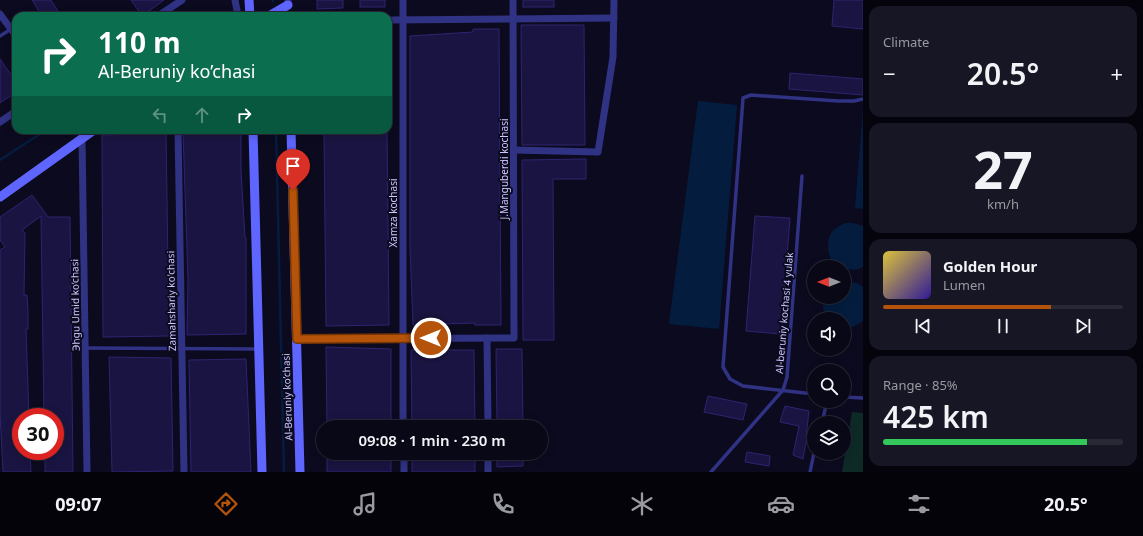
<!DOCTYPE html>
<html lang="en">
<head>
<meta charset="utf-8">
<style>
  body { margin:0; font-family:"Noto Sans",sans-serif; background:#171624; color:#f1f3f6; height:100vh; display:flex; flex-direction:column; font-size:15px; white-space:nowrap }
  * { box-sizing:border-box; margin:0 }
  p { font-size:13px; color:#999aa1 }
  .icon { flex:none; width:22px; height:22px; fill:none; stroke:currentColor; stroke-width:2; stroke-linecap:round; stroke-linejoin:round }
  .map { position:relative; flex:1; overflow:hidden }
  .panel { display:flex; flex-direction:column; gap:6px; padding:6px; background:#05040d; width:280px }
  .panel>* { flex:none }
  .guide { position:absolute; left:12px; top:12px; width:380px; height:122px; border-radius:12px; box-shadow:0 2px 10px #0003,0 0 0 1px #292936; background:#0b6e4f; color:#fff; overflow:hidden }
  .needle { width:26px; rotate:270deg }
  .tools { position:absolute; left:807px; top:260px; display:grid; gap:8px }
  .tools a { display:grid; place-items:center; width:44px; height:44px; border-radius:50%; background:#090817; box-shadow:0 2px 10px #0003,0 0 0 1px #292936; font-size:20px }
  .speed { position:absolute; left:12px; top:408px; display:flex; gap:8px; font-size:20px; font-weight:700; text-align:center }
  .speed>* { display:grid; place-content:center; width:52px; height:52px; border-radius:50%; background:#090817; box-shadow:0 2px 10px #0003,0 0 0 1px #292936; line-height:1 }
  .speed .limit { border:6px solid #d22; background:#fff; color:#111 }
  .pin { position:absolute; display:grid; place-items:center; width:34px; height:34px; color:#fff; margin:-41px -17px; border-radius:50% 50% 50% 0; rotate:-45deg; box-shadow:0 0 4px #0007 }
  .pin .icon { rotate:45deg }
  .me { position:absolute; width:44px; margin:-22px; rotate:270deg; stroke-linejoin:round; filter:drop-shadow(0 0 3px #0008) }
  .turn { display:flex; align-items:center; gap:14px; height:84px; padding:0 20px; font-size:18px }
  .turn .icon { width:52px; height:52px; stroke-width:2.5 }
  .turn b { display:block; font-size:28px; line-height:34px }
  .lanes { display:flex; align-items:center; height:38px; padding:0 20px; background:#0003; justify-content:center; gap:20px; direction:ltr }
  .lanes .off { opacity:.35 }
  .big { font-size:30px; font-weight:600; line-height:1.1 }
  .panel .tile { flex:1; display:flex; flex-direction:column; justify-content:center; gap:6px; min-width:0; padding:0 14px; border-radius:12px; background:#171624 }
  .panel .dial { align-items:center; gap:0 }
  .dial b { font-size:52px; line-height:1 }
  .song { display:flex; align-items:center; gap:12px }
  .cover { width:48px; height:48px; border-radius:6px; background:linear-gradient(135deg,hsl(50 70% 55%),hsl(250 70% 35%)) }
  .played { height:4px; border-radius:2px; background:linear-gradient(90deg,#b45309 70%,#292936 70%) }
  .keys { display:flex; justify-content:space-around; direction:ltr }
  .heat { display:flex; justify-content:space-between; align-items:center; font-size:22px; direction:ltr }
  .charge { height:6px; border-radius:3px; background:linear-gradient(90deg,#34c759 85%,#292936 0) }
  .trip { position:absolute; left:316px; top:420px; width:232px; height:40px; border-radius:20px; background:#090817; box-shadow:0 2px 10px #0003,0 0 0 1px #292936; font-weight:600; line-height:40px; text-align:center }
  .dock { display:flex; height:64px; justify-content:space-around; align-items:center; background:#040309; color:#999aa1 }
  .dock .icon { width:28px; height:28px }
  .dock .active { color:#b45309 }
  .dock b { font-size:18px; color:#f1f3f6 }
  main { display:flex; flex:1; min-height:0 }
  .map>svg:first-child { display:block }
</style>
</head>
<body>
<main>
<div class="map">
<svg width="863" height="472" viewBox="0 0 863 472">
  <rect width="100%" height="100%" fill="#0c0a1f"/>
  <path fill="#0d2a27" d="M852,412l11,1v59h-21z"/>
  <g fill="#041d3f">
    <path d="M698,101l39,4 -18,224 -50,-5z"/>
    <path d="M863,109v100l-8,-1z"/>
    <path d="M845,223h8l10,3v41l-8,3 -11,-1v-2c-16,0 -20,-24 -12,-35 3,-4 8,-6 13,-9z"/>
    <path d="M844,281l13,2 6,4v34l-10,6 -9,1v-9h-16l-5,-11 1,-11h20z"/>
  </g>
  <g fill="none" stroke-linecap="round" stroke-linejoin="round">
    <g stroke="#041d3f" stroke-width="2.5">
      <path d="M273,0v1"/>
      <path d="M219,16l3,-2"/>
      <path d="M276,130l8,342"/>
      <path d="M0,160l46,-30"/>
    </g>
  </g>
  <g fill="#1a1442" stroke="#2e2471">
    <path d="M32,0h19l10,16h-19z"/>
    <path d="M131,0h33l-22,16z"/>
    <path d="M317,0h26v8l-26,1z"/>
    <rect x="360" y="0" width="25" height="7"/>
    <rect x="523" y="0" width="31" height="7"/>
    <path d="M834,0h29v29l-31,-3z"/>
    <path d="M521,25h63l1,120h-63z"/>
    <path d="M473,29h26l2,296h-26v-2l-62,2 -3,-77v-212l63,-4z"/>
    <path d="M0,59l16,23v10l-16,11z"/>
    <path d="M790,73l73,6v16l-74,-6z"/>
    <path d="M138,130h28l3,206 -66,1 -1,-202 36,-1z"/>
    <path d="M213,130h28v40l4,68h1v96l-59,1 1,-56 -5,-147h30z"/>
    <path d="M324,130h63l2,195 -63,1z"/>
    <path d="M586,159v20h-33l1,161h-31l-1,-180z"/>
    <path d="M32,195l16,22h22l3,255h-28v-21h10v-34h-11l-3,-201 -19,14 3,3 -1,62h3l1,17v17h-2l3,88h-8v35l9,-1 1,21h-28l-3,-59v-163l5,-3 -5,-7v-23z"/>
    <path d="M755,216l35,2 -9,116 -35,-3z"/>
    <path d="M326,347l65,2v78h-64z"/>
    <path d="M496,349h26l1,78h-26z"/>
    <path d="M411,350h63l1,77h-63z"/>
    <path d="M109,357l62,1 2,113 -61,1z"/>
    <path d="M246,359l5,113h-60l-2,-112z"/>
    <path d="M708,396l39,8 -4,16 -39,-8z"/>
    <path d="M785,406l24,5 -3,26h1l-4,22 -10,-4 6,-29 -19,-4z"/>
    <path d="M747,452l23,4 -1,10 -24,-4z"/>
    <rect x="412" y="453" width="63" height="19"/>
    <path d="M497,453h26v13l-26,1z"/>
    <rect x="327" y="455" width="64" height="17"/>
  </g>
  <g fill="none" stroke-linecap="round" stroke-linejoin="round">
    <g stroke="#303284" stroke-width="3.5">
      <path d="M0,36l11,-7"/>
      <path d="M85,348l173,1"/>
      <path d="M814,394l-71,-8 -13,-7 -7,-12 20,-269 8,-3 87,6h16l9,-2"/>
      <path d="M844,397l19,1"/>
      <path d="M822,423l5,-22"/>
      <path d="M711,472l72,-82 4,-13 15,-201"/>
      <path d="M810,472l4,-19"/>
    </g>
    <g stroke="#303284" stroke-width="7">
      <path d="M235,0l3,16"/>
      <path d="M403,0v427"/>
      <path d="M288,1v-1"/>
      <path d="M0,14l16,22"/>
      <path d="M158,16l24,-16"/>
      <path d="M388,20l226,-2"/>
      <path d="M0,122l16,-11"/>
      <path d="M178,130l6,342"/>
      <path d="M82,138l5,334"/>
      <path d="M514,150l84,2 15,-95 1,-57"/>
      <path d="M487,338l1,89"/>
      <path d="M297,339l217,-1 -1,-338"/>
      <path d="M404,453v19"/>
      <path d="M488,453v19"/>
    </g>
    <g stroke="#5f66ff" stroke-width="9">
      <path d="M249,0l1,16"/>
      <path d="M269,16l19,-11"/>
      <path d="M253,130l9,342"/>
      <path d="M291,130l9,342"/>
      <path d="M0,197l94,-67"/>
    </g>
  </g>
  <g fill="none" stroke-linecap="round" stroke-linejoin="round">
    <defs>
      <path id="route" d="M293,190l4,149 134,-1"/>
    </defs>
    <use href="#route" stroke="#753606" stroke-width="10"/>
    <use href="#route" stroke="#b45309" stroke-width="7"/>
  </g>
  <g text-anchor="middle" stroke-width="4" stroke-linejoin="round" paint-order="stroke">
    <g font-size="10" fill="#cbc8ff" stroke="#0c0a1f">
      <text transform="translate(504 169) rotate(-90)" y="4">J.Manguberdi kochasi</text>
      <text transform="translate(393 213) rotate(-90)" y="4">Xamza kochasi</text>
      <text transform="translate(171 301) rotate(-91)" y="4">Zamahshariy ko'chasi</text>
      <text transform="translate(75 305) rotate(-91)" y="4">Эhgu Umid ko’chasi</text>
      <text transform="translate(784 313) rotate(-85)" y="4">Al-beruniy kochasi 4 yulak</text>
      <text transform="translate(287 397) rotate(-92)" y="4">Al-Beruniy ko’chasi</text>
    </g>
  </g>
</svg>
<div class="tools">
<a><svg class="needle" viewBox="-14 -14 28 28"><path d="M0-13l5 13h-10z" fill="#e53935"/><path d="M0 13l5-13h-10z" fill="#999aa1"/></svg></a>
<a><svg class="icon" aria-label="sound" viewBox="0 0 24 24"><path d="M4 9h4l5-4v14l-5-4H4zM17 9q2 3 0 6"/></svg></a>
<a><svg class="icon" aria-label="search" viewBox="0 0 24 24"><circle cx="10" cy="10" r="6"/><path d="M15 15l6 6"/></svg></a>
<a><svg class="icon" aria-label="layers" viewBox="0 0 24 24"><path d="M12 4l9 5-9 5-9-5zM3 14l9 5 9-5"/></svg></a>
</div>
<div class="speed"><div class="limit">30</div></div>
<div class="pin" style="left:293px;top:190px;background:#d93025"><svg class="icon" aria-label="arrive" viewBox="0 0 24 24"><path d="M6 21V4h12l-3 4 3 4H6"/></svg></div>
<svg class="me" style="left:431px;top:338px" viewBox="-20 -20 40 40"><circle r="17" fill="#b45309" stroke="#fff" stroke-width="3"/><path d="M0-11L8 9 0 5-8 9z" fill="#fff"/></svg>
<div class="trip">09:08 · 1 min · 230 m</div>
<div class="guide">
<div class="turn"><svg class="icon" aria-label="right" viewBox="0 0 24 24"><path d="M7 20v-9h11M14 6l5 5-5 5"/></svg><div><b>110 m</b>Al-Beruniy ko’chasi</div></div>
<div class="lanes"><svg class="icon off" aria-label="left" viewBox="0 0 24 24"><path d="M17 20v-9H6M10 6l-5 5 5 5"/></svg><svg class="icon off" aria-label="ahead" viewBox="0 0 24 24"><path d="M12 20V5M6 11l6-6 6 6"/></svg><svg class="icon" aria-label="right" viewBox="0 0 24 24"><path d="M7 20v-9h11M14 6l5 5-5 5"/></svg></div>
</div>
</div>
<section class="panel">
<div class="tile"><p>Climate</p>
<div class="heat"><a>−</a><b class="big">20.5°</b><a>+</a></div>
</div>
<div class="tile dial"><b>27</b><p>km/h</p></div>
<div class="tile">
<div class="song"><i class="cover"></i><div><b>Golden Hour</b><p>Lumen</p></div></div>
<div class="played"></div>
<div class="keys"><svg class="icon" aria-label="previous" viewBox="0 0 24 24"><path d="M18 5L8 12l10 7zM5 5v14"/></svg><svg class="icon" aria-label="pause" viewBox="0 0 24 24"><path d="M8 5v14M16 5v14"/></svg><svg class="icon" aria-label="next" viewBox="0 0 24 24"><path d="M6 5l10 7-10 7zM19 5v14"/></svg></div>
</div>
<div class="tile"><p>Range · 85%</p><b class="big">425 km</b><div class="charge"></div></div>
</section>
</main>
<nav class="dock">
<b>09:07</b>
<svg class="icon active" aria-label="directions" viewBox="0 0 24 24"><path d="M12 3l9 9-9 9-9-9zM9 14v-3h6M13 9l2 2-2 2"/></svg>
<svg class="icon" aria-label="music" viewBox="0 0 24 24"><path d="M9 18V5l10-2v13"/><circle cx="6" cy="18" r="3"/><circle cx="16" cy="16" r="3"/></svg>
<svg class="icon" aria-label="phone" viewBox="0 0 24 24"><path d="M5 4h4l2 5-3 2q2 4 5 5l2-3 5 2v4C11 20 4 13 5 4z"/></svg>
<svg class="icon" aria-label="climate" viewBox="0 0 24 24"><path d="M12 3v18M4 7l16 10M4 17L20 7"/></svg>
<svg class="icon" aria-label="car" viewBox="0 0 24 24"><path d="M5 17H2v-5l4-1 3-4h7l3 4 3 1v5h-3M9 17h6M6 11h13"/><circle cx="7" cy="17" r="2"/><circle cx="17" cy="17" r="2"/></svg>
<svg class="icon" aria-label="filters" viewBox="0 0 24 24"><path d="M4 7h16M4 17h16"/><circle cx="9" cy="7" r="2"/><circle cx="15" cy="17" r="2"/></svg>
<b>20.5°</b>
</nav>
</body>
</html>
